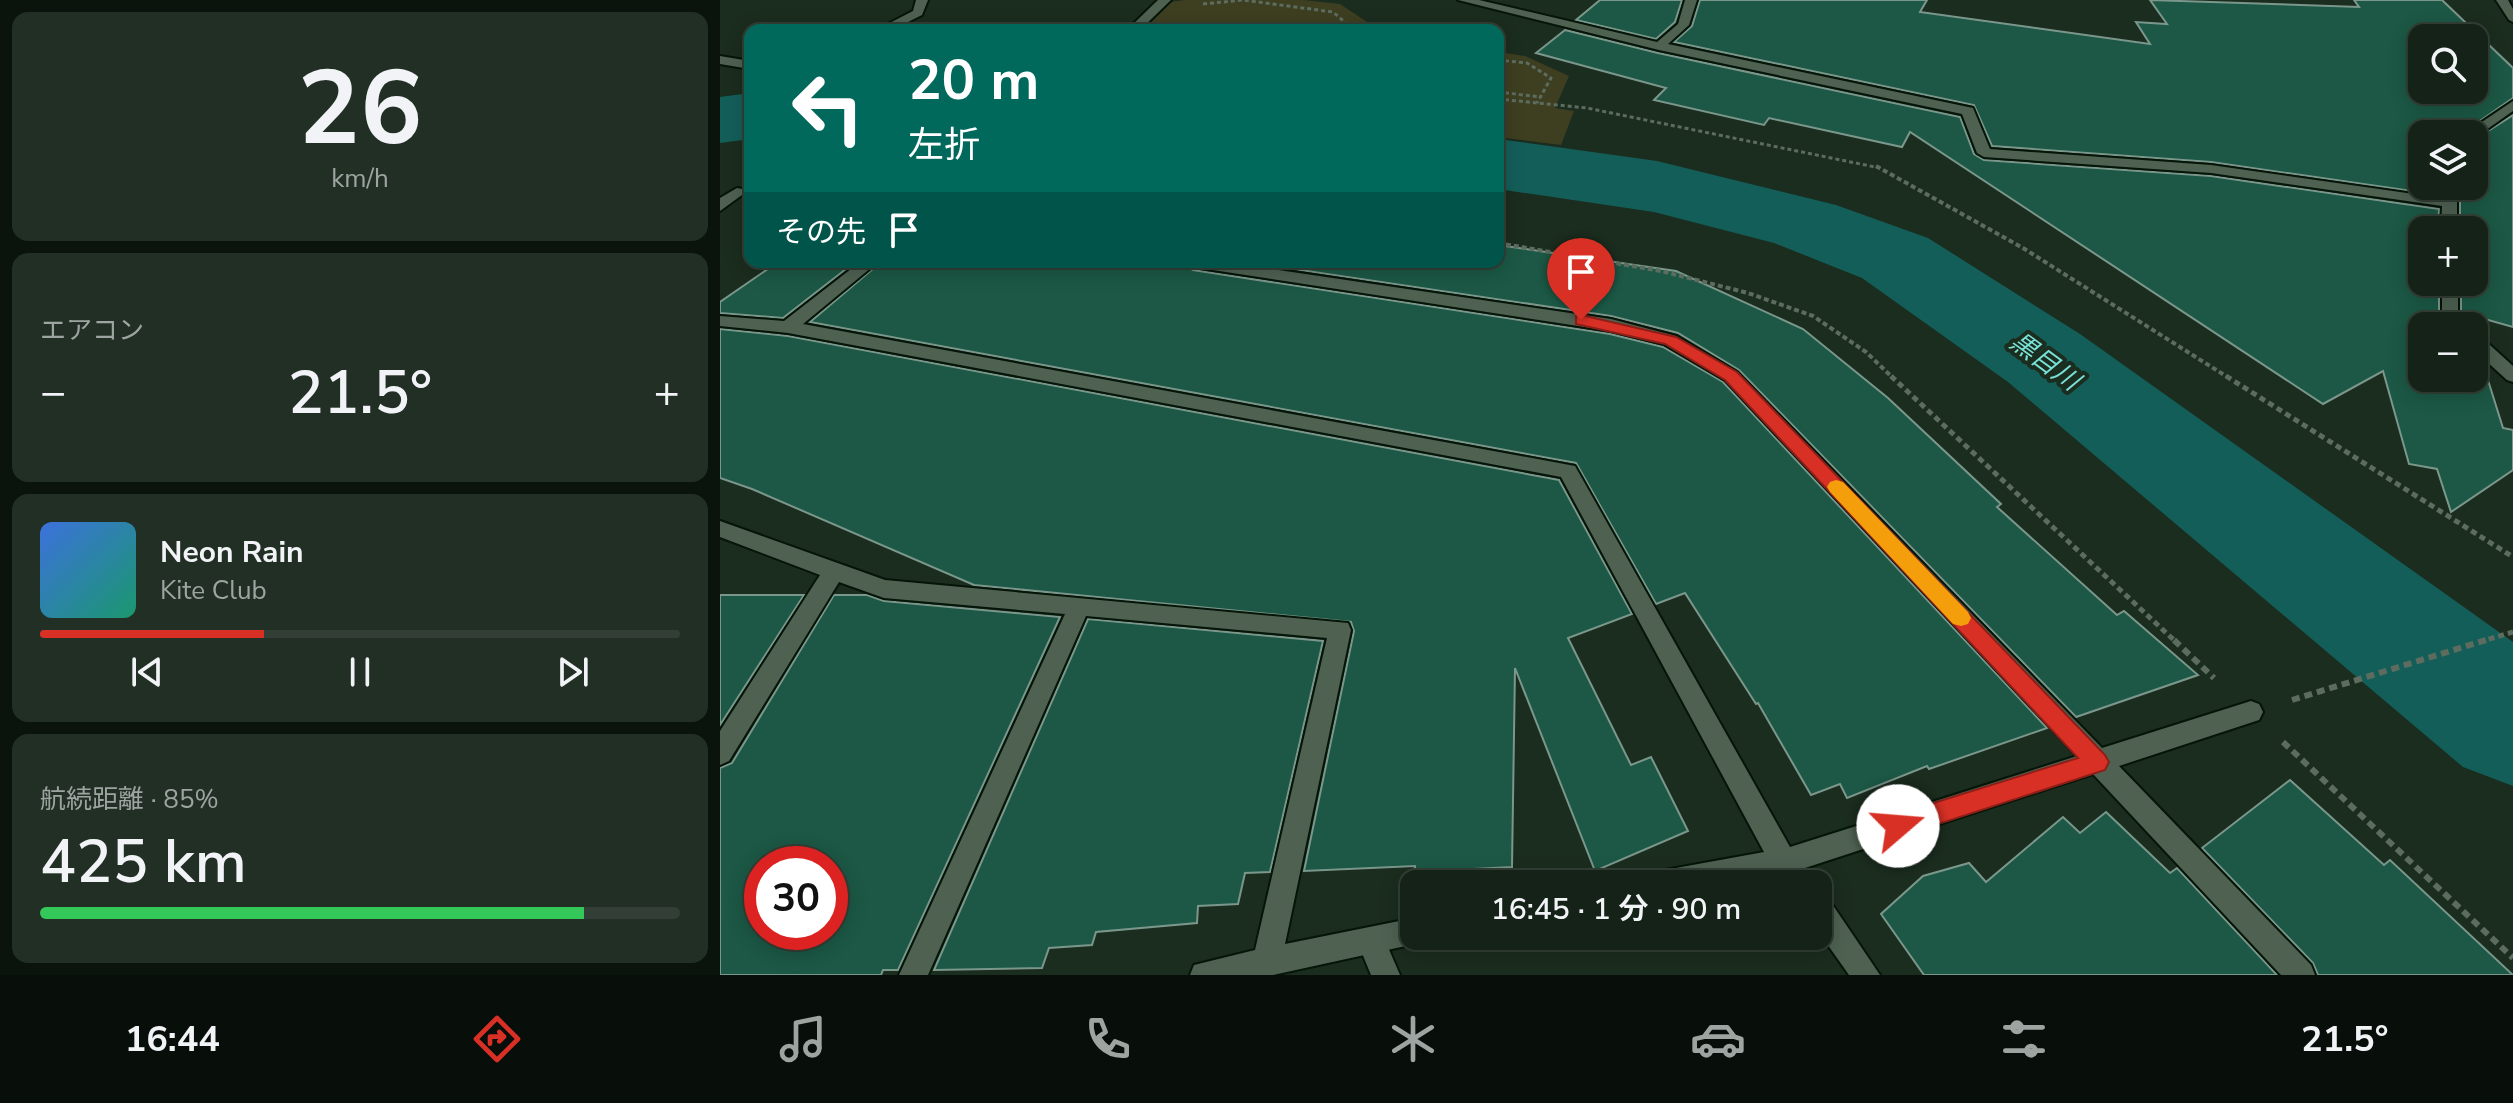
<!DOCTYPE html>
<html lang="ja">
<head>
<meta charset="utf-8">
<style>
  body { margin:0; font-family:"Nunito Sans","Noto Sans JP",sans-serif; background:#212f24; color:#f1f3f6; height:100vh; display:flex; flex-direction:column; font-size:30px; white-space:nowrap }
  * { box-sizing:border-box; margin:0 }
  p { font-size:26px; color:#9da4a1 }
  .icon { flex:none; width:44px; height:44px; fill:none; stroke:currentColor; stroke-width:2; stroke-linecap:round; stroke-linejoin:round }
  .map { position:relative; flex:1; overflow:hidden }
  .sheet { display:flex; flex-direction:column; gap:12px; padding:12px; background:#0b130d; width:720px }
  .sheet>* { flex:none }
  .banner { position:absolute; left:24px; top:24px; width:760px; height:244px; border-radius:16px; box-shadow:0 4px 20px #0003,0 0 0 2px #333f36; background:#00695c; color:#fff; overflow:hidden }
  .fabs { position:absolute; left:1688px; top:24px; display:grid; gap:16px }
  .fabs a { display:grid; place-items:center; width:80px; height:80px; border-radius:16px; background:#142217; box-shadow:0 4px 20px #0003,0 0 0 2px #333f36; font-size:40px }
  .speed { position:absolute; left:24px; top:846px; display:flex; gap:16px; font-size:40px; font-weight:700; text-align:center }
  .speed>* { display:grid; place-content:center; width:104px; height:104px; border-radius:50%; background:#142217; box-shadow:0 4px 20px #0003,0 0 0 2px #333f36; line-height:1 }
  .speed .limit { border:12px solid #d22; background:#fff; color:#111 }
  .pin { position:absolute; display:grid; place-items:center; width:68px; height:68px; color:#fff; margin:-82px -34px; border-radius:50% 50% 50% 0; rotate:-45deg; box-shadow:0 0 8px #0007 }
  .pin .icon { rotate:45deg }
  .me { position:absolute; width:88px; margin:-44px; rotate:72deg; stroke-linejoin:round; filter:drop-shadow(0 0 6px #0008) }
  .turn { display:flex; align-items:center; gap:28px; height:168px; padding:0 32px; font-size:36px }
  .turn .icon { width:104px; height:104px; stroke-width:2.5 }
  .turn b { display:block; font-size:56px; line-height:68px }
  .then { display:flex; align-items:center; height:76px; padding:0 32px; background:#0003; gap:16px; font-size:30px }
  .big { font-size:60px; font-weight:600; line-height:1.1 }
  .sheet .card { flex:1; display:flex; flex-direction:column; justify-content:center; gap:12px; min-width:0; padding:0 28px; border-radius:16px; background:#212f24 }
  .sheet .dial { align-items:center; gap:0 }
  .dial b { font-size:104px; line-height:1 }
  .song { display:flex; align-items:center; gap:24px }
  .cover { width:96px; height:96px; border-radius:12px; background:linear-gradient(135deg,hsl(220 70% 55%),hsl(160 70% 35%)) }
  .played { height:8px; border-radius:4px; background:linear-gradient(90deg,#d93025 35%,#333f36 35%) }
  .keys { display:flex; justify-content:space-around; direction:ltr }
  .heat { display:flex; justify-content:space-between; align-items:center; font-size:44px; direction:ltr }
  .charge { height:12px; border-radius:6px; background:linear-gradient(90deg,#34c759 85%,#333f36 0) }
  .trip { position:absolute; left:680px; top:870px; width:432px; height:80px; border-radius:16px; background:#142217; box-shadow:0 4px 20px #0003,0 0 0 2px #333f36; font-weight:600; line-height:80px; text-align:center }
  .tabs { display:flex; height:128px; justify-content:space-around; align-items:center; background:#080e09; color:#9da4a1 }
  .tabs .icon { width:56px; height:56px }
  .tabs .active { color:#d93025 }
  .tabs b { font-size:36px; color:#f1f3f6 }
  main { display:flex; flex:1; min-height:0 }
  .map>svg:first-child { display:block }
</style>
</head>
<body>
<main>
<section class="sheet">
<div class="card dial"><b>26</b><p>km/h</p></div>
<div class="card"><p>エアコン</p>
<div class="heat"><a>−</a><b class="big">21.5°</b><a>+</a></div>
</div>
<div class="card">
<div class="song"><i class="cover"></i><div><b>Neon Rain</b><p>Kite Club</p></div></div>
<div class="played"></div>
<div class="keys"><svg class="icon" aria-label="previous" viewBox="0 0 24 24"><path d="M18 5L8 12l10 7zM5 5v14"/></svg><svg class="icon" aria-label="pause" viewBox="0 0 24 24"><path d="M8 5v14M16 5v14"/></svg><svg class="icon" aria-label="next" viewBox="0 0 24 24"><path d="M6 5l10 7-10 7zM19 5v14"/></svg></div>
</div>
<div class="card"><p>航続距離 · 85%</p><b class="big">425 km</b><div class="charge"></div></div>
</section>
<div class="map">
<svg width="1793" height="975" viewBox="0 0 1793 975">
  <rect width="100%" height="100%" fill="#1b2d1f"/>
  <g fill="#3e3f21">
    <path d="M465,0h118l37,4 39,26h-246l29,-27z"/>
    <path d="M778,52l27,4 44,20 -14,32 19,3 -13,34 -63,-8z"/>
  </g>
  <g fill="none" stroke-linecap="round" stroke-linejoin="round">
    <g fill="#145e59" fill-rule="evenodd">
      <path d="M30,93v46l-30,4v-46z"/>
      <path d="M778,139l159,22 179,44 92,33 152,96 433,308v144l-50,-19 -455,-385 -146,-104 -88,-35 -120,-31 -156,-23z"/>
    </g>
  </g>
  <g fill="#1c5845" stroke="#7b978c" stroke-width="2" fill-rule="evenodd">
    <path d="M880,0h82l-7,22 -19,17 -80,-19z"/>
    <path d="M980,0h227l-7,12 230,32 -14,-22 31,2 -17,-24 209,7 -5,-7h88l71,68v30l-52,36h-39v52h18l-1,9 -228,-33 -219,-16 -18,-41 -300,-63 18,-16zM1702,38h52v52h-52z"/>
    <path d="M845,30l93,23 302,64 14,37 10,6 227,16 228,33 -1,21h-16v52h17v36l5,8h-22v52h52v-24l8,7 21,67 10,2v40l-62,42 -14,-43 -28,-5 -26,-93 -60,33 -413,-272 -8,15 -133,-29 -5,7 -110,-25 12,-12 -130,-35z"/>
    <path d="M1793,115v212l-46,-13 3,12 -9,-10v-34h13v-52h-14v-44h14v-46z"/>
    <path d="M778,245l178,26 127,58 85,69 113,106 -4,3 120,108 7,-4 74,64 -122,42 -337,-347 -61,-37 -67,-17 -365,-54h252z"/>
    <path d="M58,262h77l-72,56 -63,-5v-11z"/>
    <path d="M161,262h301l11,8 417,64 53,13 60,35 324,346 -118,41 -2,-3 -80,32 -7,-14 -29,11 -53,-92 -2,1 -71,-111 -29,11 -80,-141 -766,-141z"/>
    <path d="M0,329l68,7 771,144 73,134 -64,24 63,127 20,-8 37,74 -93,40 -80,-203 -3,199 -97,5v-6l-111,5 50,-240 -3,-9 -377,-37 -222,-96 -32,-11z"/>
    <path d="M0,595h84l-84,130z"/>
    <path d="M114,595h33l17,6 176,16 -162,353h-15l-2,5h-161v-207l12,-5zM42,864h68v68h-68z"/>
    <path d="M368,619l235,22 -53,231 -25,1 -7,31 -40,2 -1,17 -101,9 -4,13 -43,3 -7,20 -108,2z"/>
    <path d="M1570,780l94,85 6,-5 123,115h-195l-5,-12 -111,-115z"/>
    <path d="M1386,812l64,61 7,-5 100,107h-353l-43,-61 42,-38 46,-13 17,19 77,-65 17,16z"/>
  </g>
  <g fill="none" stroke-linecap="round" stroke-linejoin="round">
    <defs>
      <g id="lane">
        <path d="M196,0h12l-6,15 -30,15h-16l37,-19z"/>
        <path d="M0,56l30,5v8l-30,-5z"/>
        <path d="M651,927l10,4 19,44h-29l-14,-34 4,-10z"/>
      </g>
      <g id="street">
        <path d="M438,0h13l-31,30h-13z"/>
        <path d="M738,0h21l178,42 21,-18 7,-24h12l-8,25 -21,19 305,64 17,41 221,16 231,33 1,-12h14v44h-16l1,-24 -231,-33 -227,-16 -7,-4 -15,-39 -303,-64z"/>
        <path d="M1776,0h12l5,9v13l-4,-2z"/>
        <path d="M1793,101v10l-37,26 -12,-3z"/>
        <path d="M17,188l5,1v6l-22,16v-13z"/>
        <path d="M140,262h18l-75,62 772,142 215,381 287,-91 -352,-376 -61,-36 -53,-13 -418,-64 -8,-5h40l386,57 65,17 61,36 365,376 149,-47 8,3 4,8 -4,8 -140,46 192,199 4,10h-34l-188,-201 -288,94 9,16h-30l-6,-8 -41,8h-86l4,-10 10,-4 99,-18 -203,-375 -773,-144 -68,-7v-10l64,5z"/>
        <path d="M1722,282h16v35l9,9h-19l-6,-8z"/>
        <path d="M1754,334l6,2 33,30v16l-6,-2 -33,-30z"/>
        <path d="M0,521l165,59 463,43 3,7 -66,314 129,-26v18h12l-2,6 -151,33h-83l4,-10 61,-15 72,-312 -241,-22 -158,359h-29l166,-361 -181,-16 -45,-16 -110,179 -9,4v-34l100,-156 -100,-38z"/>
        <path d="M1098,894l10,4 52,77h-31l-31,-44z"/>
      </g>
    </defs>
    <use href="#lane" stroke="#051508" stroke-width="4"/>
    <use href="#street" stroke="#051508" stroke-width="4"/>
    <g stroke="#5c6c5f" stroke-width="3" stroke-dasharray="4 3" stroke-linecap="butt">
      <path d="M483,4l40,-4 90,12 21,18"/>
      <path d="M778,60l29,3 24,15 -14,25"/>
      <path d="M778,92l43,5"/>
      <path d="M778,99l89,9 293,60"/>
    </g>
    <g stroke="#5c6c5f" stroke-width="4" stroke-dasharray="5 3" stroke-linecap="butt">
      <path d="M1156,166l147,82 206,130"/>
      <path d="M778,243l163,28 87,22 65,23 53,36 27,26"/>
    </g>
    <g stroke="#5c6c5f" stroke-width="5" stroke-dasharray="6 4" stroke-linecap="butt">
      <path d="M1171,376l285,266"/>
      <path d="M1506,376l287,181"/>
      <path d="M1759,642l34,-10"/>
    </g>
    <g stroke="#5c6c5f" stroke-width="6" stroke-dasharray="8 5" stroke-linecap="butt">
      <path d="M1454,640l40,38"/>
      <path d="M1572,700l194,-60"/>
      <path d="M1563,742l230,216"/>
    </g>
    <use href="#lane" fill="#4f6252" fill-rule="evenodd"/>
    <use href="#street" fill="#4f6252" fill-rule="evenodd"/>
  </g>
  <path fill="#d93025" stroke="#8d1f18" stroke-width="2" d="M861,315l95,22 61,35 368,383 4,7 -4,8 -207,67 -8,-3 -4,-8 4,-9 8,-3 180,-56 -353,-378 -60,-36 -89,-20v-8z"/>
  <path fill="#f59e0b" d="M1116,480l7,2 125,130 3,6 -3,6 -7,2 -8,-2 -123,-132 -3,-5 3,-5z"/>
  <g text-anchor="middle" stroke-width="8" stroke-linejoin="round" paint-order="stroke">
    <g font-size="26" font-style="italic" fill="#78e1d8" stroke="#1b2d1f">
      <text transform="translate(1325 361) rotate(36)" y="9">黒目川</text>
    </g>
  </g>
</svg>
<div class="fabs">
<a><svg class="icon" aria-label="search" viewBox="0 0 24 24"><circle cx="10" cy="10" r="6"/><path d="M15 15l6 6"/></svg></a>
<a><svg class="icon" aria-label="layers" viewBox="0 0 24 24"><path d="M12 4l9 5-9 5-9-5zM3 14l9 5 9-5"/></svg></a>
<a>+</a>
<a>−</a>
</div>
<div class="speed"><div class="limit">30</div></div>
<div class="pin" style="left:861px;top:320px;background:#d93025"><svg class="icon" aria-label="arrive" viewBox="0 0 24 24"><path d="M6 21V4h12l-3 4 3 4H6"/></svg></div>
<svg class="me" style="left:1178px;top:826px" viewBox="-20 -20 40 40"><circle r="19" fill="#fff"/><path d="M0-13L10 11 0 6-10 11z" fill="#d93025"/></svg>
<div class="trip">16:45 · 1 分 · 90 m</div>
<div class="banner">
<div class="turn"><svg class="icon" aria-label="left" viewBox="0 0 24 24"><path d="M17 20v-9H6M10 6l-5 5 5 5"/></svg><div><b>20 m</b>左折</div></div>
<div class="then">その先<svg class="icon" aria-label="arrive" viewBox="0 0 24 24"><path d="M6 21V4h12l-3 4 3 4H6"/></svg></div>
</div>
</div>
</main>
<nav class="tabs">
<b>16:44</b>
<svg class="icon active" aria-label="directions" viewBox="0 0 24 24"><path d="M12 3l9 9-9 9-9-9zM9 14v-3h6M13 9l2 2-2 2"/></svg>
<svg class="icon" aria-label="music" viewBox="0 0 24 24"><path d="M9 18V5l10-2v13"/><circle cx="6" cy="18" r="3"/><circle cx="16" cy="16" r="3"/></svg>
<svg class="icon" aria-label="phone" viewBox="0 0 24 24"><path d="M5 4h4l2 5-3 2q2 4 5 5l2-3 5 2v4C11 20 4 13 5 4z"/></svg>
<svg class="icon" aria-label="climate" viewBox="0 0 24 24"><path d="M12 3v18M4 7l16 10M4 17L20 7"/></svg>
<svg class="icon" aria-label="car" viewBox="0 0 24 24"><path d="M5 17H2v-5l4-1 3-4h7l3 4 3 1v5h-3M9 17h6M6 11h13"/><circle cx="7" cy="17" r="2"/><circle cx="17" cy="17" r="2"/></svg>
<svg class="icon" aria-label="filters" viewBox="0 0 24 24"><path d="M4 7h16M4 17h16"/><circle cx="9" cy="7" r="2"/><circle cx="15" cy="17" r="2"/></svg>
<b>21.5°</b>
</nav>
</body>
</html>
